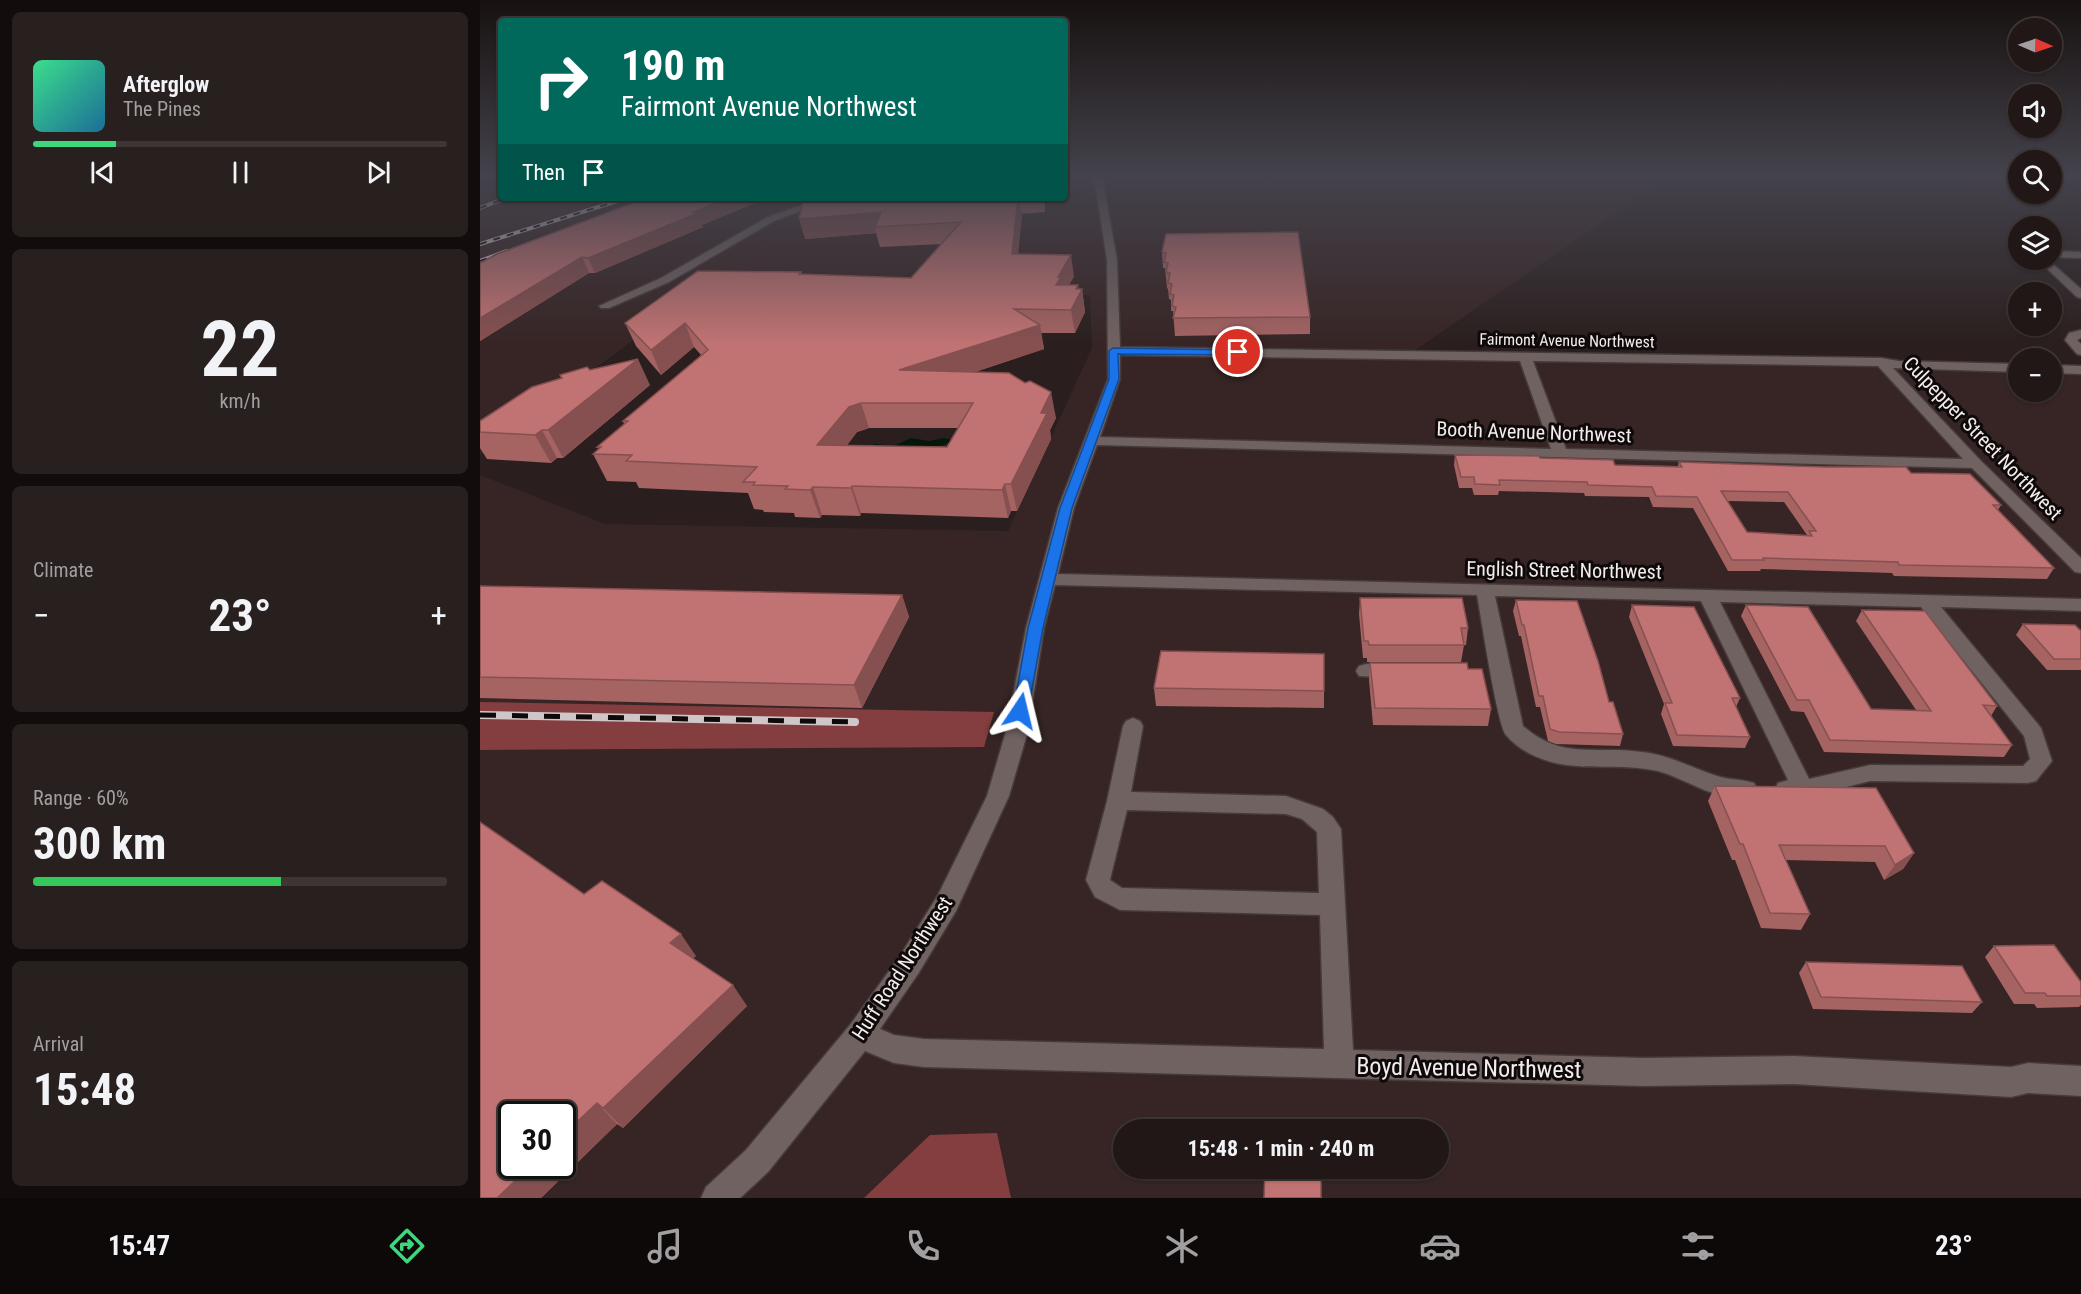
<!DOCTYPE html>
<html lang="en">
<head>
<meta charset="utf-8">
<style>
  body { margin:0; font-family:"Roboto Condensed",sans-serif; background:#28201f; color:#f1f3f6; height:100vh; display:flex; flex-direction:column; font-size:22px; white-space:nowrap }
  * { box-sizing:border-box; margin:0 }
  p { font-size:20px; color:#a29fa1 }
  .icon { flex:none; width:33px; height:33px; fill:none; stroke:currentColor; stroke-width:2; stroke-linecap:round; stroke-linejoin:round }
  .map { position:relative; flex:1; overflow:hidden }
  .drawer { display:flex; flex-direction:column; gap:12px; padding:12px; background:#120d0c; width:480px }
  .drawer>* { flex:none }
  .guide { position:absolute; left:18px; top:18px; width:570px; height:183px; border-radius:6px; box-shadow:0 2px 4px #0004,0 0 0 2px #3d3635; background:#00695c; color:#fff; overflow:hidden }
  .needle { width:39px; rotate:92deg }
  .buttons { position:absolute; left:1528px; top:18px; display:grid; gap:12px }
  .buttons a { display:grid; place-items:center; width:54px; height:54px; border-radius:50%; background:#201716; box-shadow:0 2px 4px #0004,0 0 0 2px #3d3635; font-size:30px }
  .speed { position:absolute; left:18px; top:1101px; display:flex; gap:12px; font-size:30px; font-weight:700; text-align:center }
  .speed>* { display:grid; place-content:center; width:78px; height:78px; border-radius:50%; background:#201716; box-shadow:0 2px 4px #0004,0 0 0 2px #3d3635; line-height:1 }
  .speed .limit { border:3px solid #111; border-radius:9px; background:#fff; color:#111 }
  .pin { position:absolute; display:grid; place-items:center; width:51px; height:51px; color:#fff; margin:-26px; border:3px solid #fff; border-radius:50%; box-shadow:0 2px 6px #0007 }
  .me { position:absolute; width:66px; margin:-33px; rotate:10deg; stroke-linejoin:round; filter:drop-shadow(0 0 4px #0008) }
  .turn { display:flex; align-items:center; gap:21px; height:126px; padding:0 24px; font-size:27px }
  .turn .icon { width:78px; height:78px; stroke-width:2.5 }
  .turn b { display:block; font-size:42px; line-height:51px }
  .then { display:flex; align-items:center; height:57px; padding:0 24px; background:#0003; gap:12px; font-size:22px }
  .big { font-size:45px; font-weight:700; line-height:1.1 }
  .drawer .card { flex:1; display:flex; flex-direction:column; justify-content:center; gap:9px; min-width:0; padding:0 21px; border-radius:9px; background:#28201f }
  .drawer .dial { align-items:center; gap:0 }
  .dial b { font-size:78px; line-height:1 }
  .song { display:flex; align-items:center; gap:18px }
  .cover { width:72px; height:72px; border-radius:9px; background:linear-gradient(135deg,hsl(150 70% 55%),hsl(200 70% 35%)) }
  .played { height:6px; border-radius:3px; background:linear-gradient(90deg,#3dd77e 20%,#3d3635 20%) }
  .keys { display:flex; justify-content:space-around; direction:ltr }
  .heat { display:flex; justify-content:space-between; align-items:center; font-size:33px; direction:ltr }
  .charge { height:9px; border-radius:4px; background:linear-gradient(90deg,#34c759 60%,#3d3635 0) }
  .trip { position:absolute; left:633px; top:1119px; width:336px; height:60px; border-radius:30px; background:#201716; box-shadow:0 2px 4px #0004,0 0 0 2px #3d3635; font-weight:700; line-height:60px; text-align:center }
  .tab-bar { display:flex; height:96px; justify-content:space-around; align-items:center; background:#0d0909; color:#a29fa1 }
  .tab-bar .icon { width:42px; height:42px }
  .tab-bar .selected { color:#3dd77e }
  .tab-bar b { font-size:27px; color:#f1f3f6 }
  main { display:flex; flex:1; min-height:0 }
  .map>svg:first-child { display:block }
</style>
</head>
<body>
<main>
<section class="drawer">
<div class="card">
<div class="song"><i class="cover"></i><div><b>Afterglow</b><p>The Pines</p></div></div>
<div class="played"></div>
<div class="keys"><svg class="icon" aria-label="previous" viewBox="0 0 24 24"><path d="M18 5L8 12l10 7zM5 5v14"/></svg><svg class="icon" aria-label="pause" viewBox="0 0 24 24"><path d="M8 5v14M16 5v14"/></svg><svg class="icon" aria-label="next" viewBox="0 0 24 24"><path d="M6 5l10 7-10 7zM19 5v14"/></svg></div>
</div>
<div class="card dial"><b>22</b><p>km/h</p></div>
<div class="card"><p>Climate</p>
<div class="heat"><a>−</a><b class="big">23°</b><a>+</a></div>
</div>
<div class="card"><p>Range · 60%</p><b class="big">300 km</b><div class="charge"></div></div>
<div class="card"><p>Arrival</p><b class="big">15:48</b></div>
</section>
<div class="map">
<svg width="1601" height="1198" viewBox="0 0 1601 1198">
  <rect width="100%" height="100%" fill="#2a1f1e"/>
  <g fill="#372525" fill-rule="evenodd">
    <path d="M585,176l448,2v-2h238l8,7 -98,-1 -256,175 614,11v24h33v-22l29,1v827h-1601v-723l125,49 403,7 84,-183 -2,-53 -393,-3 -217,163v-264l21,-8v15h564zM32,1114h50v52h-50zM644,1130h314v38h-314z"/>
    <path d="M1470,176h69v9h-50z"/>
  </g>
  <g fill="#853e3f">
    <path d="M0,702l514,10 -10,35 -504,3z"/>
    <path d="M517,1133l14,65h-147l66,-63z"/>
  </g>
  <path fill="#04180a" d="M431,438l18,3 15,-3 8,2c-12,13 -66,8 -85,7l8,-3 19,2z"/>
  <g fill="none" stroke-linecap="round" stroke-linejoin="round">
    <defs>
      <g id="minor">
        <path d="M614,176h8l15,84 3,87 761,11 18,3 120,3v8l-126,-4 88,93 100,97v15l-6,-1 -103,-104 -875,-23 -23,63 -16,66 1023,25v12l-140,-4 100,121 11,33 -16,20 -8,2 -158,-2 -67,17 -25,-3 -3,-6 3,-6 10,-3 -87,-179 -206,-5 28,130c40,35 71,19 119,26 27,3 50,16 75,24 12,4 25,3 37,7l3,6 -3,6c-33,11 -66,-16 -96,-24 -31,-7 -61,-2 -92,-6 -22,-3 -46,-13 -60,-30 -9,-11 -25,-119 -29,-140l-422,-10 -11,43 -16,103 -19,65 -53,115 -38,63 -38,55 14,6 30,4 400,10 -4,-134 -200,-5 -25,-13 -9,-17 21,-79 16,-75 3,-5 7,-3 7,3 3,5 -12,66 155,4 37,13 10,8 8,12 12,221 290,8 151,-2 217,11 17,-4 53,3v30l-53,-3 -17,4 -217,-13 -151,2 -719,-19 -30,-4 -29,-12 -97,121 -28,26h-39l5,-11 40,-37 104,-125 50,-69 38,-61 49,-99 19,-65 20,-103 32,-120 50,-129 -1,-119zM640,355l400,6 31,88 -451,-12 20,-58zM1053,361l345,5 85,93 -397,-10zM1240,602l201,5 103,129 6,23 -7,7 -153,-1 -61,14zM647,810l159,4 16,5 15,13 2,61 -197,-5 -12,-8z"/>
        <path d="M343,198h12l-61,23 -105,61 -60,26h-8l-2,-2 62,-28 107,-61z"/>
        <path d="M1572,251l29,1v6l-29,-1z"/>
        <path d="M1558,260h10l33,29v9l-4,-1z"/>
        <path d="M1601,330v8l-4,2 4,4v11l-4,-1 -12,-14 4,-7z"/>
        <path d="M1572,365l29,1v8l-29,-1z"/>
        <path d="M886,664l35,2 3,5 -3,5 -7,2 -35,-2 -3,-5 3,-5z"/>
      </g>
    </defs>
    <use href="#minor" stroke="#443b3a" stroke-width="3"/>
    <use href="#minor" fill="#706261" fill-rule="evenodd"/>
    <defs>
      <g id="rail-far1">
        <path d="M154,206l23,-8"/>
        <path d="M0,208l26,-10"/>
        <path d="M0,244l147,-46"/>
        <path d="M0,261l27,-10"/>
      </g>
      <path id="rail" d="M0,715l375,7"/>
    </defs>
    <use href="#rail-far1" stroke="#cfc7c7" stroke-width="4"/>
    <use href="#rail" stroke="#cfc7c7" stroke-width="8"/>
    <use href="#rail-far1" stroke="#0f0a0a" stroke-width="2" stroke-dasharray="7" stroke-linecap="butt"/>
    <use href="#rail" stroke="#0f0a0a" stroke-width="5" stroke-dasharray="16" stroke-linecap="butt"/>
  </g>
  <g fill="#a56362" fill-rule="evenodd">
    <path d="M179,198h108l-65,27 1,2 -108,46h-6l-109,68v-78z"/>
    <path d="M324,198h241v14l-23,2 -4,40 56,22 -5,9 10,4h3l3,23 -10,21h-34l3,16 -69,23 81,46 -6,12 1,9 -34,72h-6l-3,7 -147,-5 -1,3 -38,-1 -2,3 -25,-1 -1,-4 -30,-1 -1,-2 -9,-1 -6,-16 -109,-5 -3,-6 -29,-1 -14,-27 6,-5 -2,-2 27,-23 -1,-3 78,-66 -7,-8 -33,28 -25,-29 -11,-23 176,-51 1,2 109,4 31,-34 -62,3 -4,-14 -71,6zM389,428h89l-11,19 -100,-2 10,-13z"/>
    <path d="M686,234l144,83v17l-135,2 -2,-25h-2v-11l-2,-1 -1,-10 -1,-1 -2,-20h-2l-1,-16z"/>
    <path d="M110,370l60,15 -87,73h-6l-6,5 -64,-4 -7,-11v-27l81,-43 -1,-3z"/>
    <path d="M975,455l85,3 75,7 63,1 1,-4 232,11 90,32 -3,5 56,58 -7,11 -153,-3 -2,-3 -131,-4 -1,2h-32l-35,-63 -40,-1 -4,-10 -64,-1 -1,-3 -85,-2 -1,4h-24l-2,-7h-13l-5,-23zM1248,501l56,1 23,33 -60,-3z"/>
    <path d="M0,586l422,9 7,22 -47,91 -382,-10z"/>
    <path d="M880,598l108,30 -2,17h-2l-3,17h-94v-4h-4l-4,-44z"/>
    <path d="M1036,600l93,102 14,32 -3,12 -64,-2 -8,-3 -8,-34h-4l-15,-71h-2l-6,-25z"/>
    <path d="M1152,605l108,93 -4,9 14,30 -5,11 -72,-2 -12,-32 3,-10 -35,-87z"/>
    <path d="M1266,605l125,104 45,1 -60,-89 6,-11 135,96 -6,10 21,29 -8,12 -180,-5 -20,-40 -13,-1 -50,-95z"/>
    <path d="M1543,624l58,7v39h-34l-31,-35z"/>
    <path d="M890,663l98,6 23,40 -3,17 -115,-1 -4,-45z"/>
    <path d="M674,688l170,3v17l-168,-2z"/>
    <path d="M1235,786l199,67 -11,16 -19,11 -9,-18 -89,-2 24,54 -9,16 -40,-2 -26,-68h-3l-24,-59z"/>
    <path d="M104,894l112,62 -3,2 54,48 -124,122 -6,-4 -76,74h-61z"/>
    <path d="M1514,946l87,36v23l-2,2 -42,1 -3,-4h-20l-29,-47z"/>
    <path d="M1326,962l176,40 -10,11 -159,-4 -14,-36z"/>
  </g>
  <g fill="#865050">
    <path d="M249,198h38l-65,27 1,2 -108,46 -7,-15 105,-46z"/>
    <path d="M538,198h1l3,16 -7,61 -3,-21z"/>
    <path d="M563,198h2v14z"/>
    <path d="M401,212l-6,15 1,6 -71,6 -6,-20z"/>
    <path d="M591,255l3,21 -11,19 -7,-10 2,-8z"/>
    <path d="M102,257l7,16 -109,68v-23z"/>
    <path d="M598,285l2,9 2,-5 3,23 -10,21 -4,-23z"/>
    <path d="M205,323l9,24 -33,28 -10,-25z"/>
    <path d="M560,325l4,24 -139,46 -6,-25z"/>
    <path d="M158,359l12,26 -87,73 -15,-28z"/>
    <path d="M571,392l5,26 -6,12 1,9 -34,72 -6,-27 30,-71z"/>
    <path d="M381,403l8,25 -12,4 -30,40 -10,-27 32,-38z"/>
    <path d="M62,430l15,28 -6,5 -16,-28z"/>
    <path d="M525,484l6,27 -3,7 -6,-28z"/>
    <path d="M372,486l9,27 -1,3 -9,-28z"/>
    <path d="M333,487l9,28 -2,3 -10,-28z"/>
    <path d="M422,595l7,22 -47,91 -8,-23z"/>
    <path d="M1434,853l-11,16 -19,11 11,-15z"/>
    <path d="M201,934l15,22 -10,9 -16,-22z"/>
    <path d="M253,985l14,21 -124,122 -20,-20z"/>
    <path d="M117,1103l20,21 -76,74h-44l34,-32h31v-30z"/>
  </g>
  <g fill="#c07372" stroke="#865050" stroke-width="1.5" fill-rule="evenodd">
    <path d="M179,198h70l-36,14 5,1 -110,45 -6,-1 -102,61v-55l17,-9 144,-54 9,1z"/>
    <path d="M324,198h214l-6,56 59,1 -13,22h3l-5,8h22l-2,4h6l-11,21 -57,-1 26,16 -141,45 110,3 16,10 5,-2 21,11 -10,21h6l-36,71h-6l-3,6 -150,-4 -1,2 -38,-1 -3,3 -25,-1 3,-3 -35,-1 2,-3h-12l14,-15 -131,-6 6,-6 -39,-1 8,-7h-4l31,-26h-5l85,-71 -23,-27 -34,27 -26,-27 73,-52 103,1 -2,2 112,4 50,-56 -86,5 6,-15 -82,7zM381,403h112l-26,44 -130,-2 32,-38z"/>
    <path d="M818,232l12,85 -137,1 3,-11 -4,-1 2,-11 -4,-1 2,-10 -4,-1 2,-10 -4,-1 2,-9 -4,-1 2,-9 -4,-1 4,-18z"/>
    <path d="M158,359l-90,71h-6l-7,5 -55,-3v-11l52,-34 30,-9 -2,-3 27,-8 3,3z"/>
    <path d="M975,455l84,1 1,2 73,2 2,5 67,2 -3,-5 146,5h81l5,6 59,1 31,31h-8l61,63 -155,-3 -1,-3 -135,-4 1,2h-32l-35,-63 -41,-1 -4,-9 -64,-2 -1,-3 -88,-2 1,5 -25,-1 -1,-7h-13zM1241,491l67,1 28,39h-7l3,5 -65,-4z"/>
    <path d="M0,586l422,9 -48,90 -374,-8z"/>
    <path d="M880,598h102l6,30h-7l3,17h-95l-1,-4h-4z"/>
    <path d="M1036,600l61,1 21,60 11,41h4l10,32 -64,-2 -9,-3 -7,-33h-4l-15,-71h-2z"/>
    <path d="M1152,605l62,2 46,91h-8l18,39 -73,-2 -12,-32h7z"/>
    <path d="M1266,605l62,2 63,102 60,2 -69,-101 63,1 72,95 -14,-1 29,40 -182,-5 -21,-40h-12z"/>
    <path d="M1543,624l52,1 6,6v28h-27z"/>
    <path d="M681,651l163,3v37l-170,-3z"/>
    <path d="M890,663h97l1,6h14l9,40 -116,-1z"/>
    <path d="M1235,786l161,2 38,65 -19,12 -10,-19 -106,-1 31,69 -40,-1 -27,-69h-3z"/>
    <path d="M0,822l104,72 18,-13 79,53 -11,9 63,42 -130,123 -6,-5 -35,33v-22h-50v52h19l-34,32h-17z"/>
    <path d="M1574,945l27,37v14h-34l-2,-3h-20l-31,-47z"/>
    <path d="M1326,962l156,4 20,36 -161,-5z"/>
    <path d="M785,1168l56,1v29h-57z"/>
  </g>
  <linearGradient id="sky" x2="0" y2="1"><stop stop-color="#171110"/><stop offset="0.51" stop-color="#44424c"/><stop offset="1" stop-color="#44424c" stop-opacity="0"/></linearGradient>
  <rect width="1601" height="344" fill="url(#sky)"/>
  <path fill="#1a73e8" stroke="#114b97" stroke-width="1.5" d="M633,348l125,2 5,2 -5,3 -120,-1 1,25 -47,129 -29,120 -15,83 -2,4h-11l-2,-4 15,-83 32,-120 49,-129v-28z"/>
  <g text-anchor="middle" stroke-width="6" stroke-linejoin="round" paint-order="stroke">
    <g font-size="16" fill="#f5eded" stroke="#0f0a0a">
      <text transform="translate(1087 340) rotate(1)" y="6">Fairmont Avenue Northwest</text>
    </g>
    <g font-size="20" fill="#f5eded" stroke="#0f0a0a">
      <text transform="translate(1054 432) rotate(2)" y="7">Booth Avenue Northwest</text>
      <text transform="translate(1503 438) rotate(46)" y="7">Culpepper Street Northwest</text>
      <text transform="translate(1084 570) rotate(1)" y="7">English Street Northwest</text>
      <text transform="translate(422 968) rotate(-57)" y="7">Huff Road Northwest</text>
    </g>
    <g font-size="24" fill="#f5eded" stroke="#0f0a0a">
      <text transform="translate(989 1068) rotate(1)" y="8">Boyd Avenue Northwest</text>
    </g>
  </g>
</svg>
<div class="buttons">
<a><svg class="needle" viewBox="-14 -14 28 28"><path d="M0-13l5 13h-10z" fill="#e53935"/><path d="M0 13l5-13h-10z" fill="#a29fa1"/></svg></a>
<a><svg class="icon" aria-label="sound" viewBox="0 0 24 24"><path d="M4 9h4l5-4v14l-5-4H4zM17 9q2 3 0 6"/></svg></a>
<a><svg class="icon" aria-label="search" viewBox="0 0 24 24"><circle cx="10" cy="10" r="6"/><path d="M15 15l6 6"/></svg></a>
<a><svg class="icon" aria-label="layers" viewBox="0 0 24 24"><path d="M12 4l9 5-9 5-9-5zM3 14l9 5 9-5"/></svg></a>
<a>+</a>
<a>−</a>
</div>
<div class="speed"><div class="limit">30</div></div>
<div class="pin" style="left:758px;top:352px;background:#d93025"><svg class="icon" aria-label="arrive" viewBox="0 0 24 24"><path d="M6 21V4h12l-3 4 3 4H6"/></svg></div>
<svg class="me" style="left:540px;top:711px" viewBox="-20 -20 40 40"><path d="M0-17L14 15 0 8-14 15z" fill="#1a73e8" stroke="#fff" stroke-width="4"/></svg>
<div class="trip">15:48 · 1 min · 240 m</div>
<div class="guide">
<div class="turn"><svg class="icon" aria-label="right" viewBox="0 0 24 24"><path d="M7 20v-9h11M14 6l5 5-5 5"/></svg><div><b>190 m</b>Fairmont Avenue Northwest</div></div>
<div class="then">Then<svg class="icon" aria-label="arrive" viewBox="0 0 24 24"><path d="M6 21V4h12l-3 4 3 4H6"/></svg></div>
</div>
</div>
</main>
<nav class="tab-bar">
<b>15:47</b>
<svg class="icon selected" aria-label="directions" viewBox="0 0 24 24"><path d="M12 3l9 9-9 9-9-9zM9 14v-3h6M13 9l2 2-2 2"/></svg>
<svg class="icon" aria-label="music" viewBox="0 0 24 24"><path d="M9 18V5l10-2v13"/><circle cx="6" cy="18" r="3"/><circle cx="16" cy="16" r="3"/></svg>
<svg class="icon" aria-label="phone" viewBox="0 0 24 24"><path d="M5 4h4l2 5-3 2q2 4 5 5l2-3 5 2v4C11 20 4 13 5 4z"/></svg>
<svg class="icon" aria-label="climate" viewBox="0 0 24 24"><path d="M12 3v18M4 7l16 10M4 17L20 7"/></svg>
<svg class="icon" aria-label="car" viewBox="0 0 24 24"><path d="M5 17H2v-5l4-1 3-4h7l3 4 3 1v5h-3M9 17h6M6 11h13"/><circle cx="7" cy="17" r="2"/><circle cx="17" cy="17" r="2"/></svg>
<svg class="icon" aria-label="filters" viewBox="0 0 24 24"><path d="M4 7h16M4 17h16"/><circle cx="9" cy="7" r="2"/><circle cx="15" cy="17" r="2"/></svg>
<b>23°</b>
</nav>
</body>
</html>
